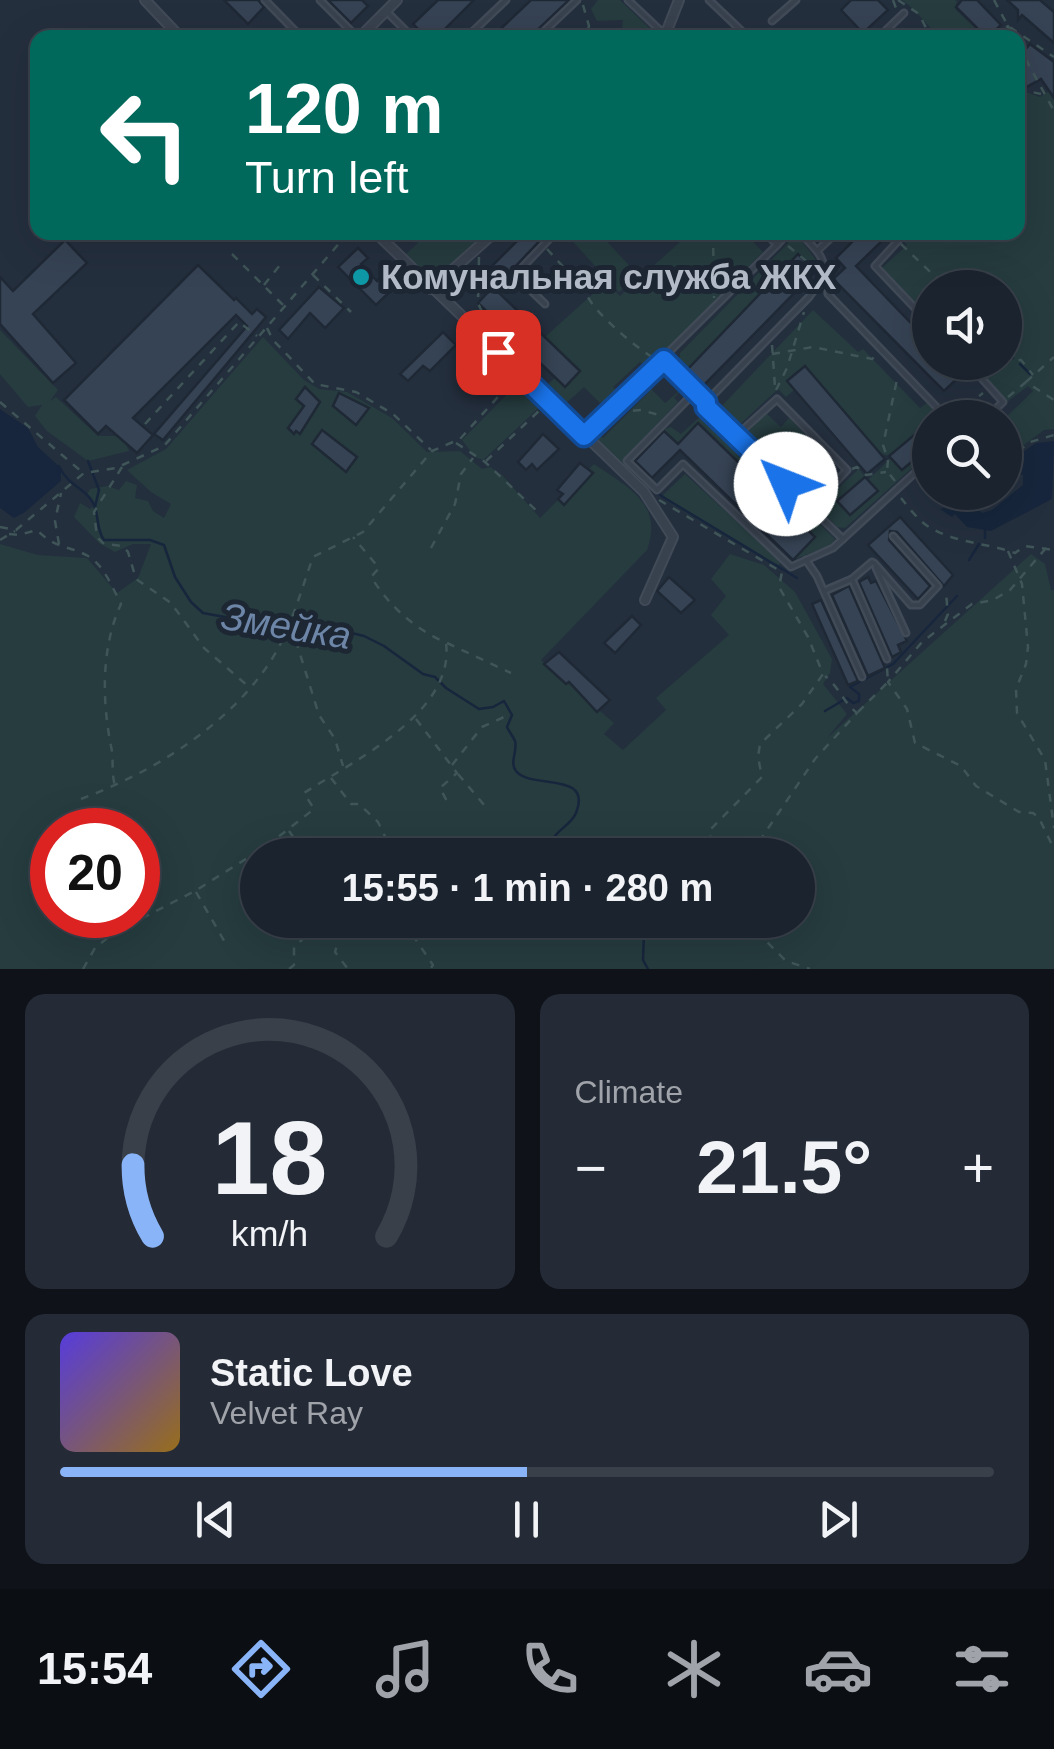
<!DOCTYPE html>
<html lang="en">
<head>
<meta charset="utf-8">
<style>
  body { margin:0; font-family:Helvetica,sans-serif; background:#242b36; color:#f1f3f6; height:100vh; display:flex; flex-direction:column; font-size:38px; white-space:nowrap }
  * { box-sizing:border-box; margin:0 }
  p { font-size:32px; color:#a0a4aa }
  .icon { flex:none; width:55px; height:55px; fill:none; stroke:currentColor; stroke-width:2; stroke-linecap:round; stroke-linejoin:round }
  .map { position:relative; height:969px; overflow:hidden }
  .side { display:flex; flex-direction:column; gap:25px; padding:25px; background:#0f1319; flex:1 }
  .side>* { flex:none }
  .top-card { position:absolute; left:30px; top:30px; width:995px; height:210px; border-radius:20px; box-shadow:0 10px 40px #0002,0 0 0 2px #39404a; background:#00695c; color:#fff; overflow:hidden }
  .buttons { position:absolute; left:912px; top:270px; display:grid; gap:20px }
  .buttons a { display:grid; place-items:center; width:110px; height:110px; border-radius:50%; background:#1b232e; box-shadow:0 10px 40px #0002,0 0 0 2px #39404a; font-size:50px }
  .speed { position:absolute; left:30px; top:808px; display:flex; gap:20px; font-size:50px; font-weight:700; text-align:center }
  .speed>* { display:grid; place-content:center; width:130px; height:130px; border-radius:50%; background:#1b232e; box-shadow:0 10px 40px #0002,0 0 0 2px #39404a; line-height:1 }
  .speed .limit { border:15px solid #d22; background:#fff; color:#111 }
  .pin { position:absolute; display:grid; place-items:center; width:85px; height:85px; color:#fff; margin:-42px; border-radius:20px; box-shadow:0 5px 15px #0006 }
  .me { position:absolute; width:110px; margin:-55px; rotate:314deg; stroke-linejoin:round; filter:drop-shadow(0 0 8px #0008) }
  .turn { display:flex; align-items:center; gap:35px; height:210px; padding:0 50px; font-size:45px }
  .turn .icon { width:130px; height:130px; stroke-width:2.5 }
  .turn b { display:block; font-size:70px; line-height:85px }
  .big { font-size:75px; font-weight:600; line-height:1.1 }
  .side .tile { flex:1; display:flex; flex-direction:column; justify-content:center; gap:15px; min-width:0; padding:0 35px; border-radius:20px; background:#242b36 }
  .side .dial { align-items:center; gap:0 }
  .dial svg { height:260px; overflow:visible; fill:none; stroke:#39404a; stroke-width:7; stroke-linecap:round; text-anchor:middle }
  .dial text { fill:#f1f3f6; stroke:none }
  .song { display:flex; align-items:center; gap:30px }
  .cover { width:120px; height:120px; border-radius:15px; background:linear-gradient(135deg,hsl(250 70% 55%),hsl(40 70% 35%)) }
  .played { height:10px; border-radius:5px; background:linear-gradient(90deg,#8ab4f8 50%,#39404a 50%) }
  .keys { display:flex; justify-content:space-around; direction:ltr }
  .heat { display:flex; justify-content:space-between; align-items:center; font-size:55px; direction:ltr }
  .side .tiles { flex:1; display:grid; gap:25px; grid-template-columns:1fr 1fr }
  .tile:last-child { grid-column:span 2 }
  .trip { position:absolute; left:240px; top:838px; width:575px; height:100px; border-radius:50px; background:#1b232e; box-shadow:0 10px 40px #0002,0 0 0 2px #39404a; font-weight:600; line-height:100px; text-align:center }
  .dock { display:flex; height:160px; justify-content:space-around; align-items:center; background:#0b0e12; color:#a0a4aa }
  .dock .icon { width:70px; height:70px }
  .dock .active { color:#8ab4f8 }
  .dock b { font-size:45px; color:#f1f3f6 }
  .map>svg:first-child { display:block }
</style>
</head>
<body>
<div class="map">
<svg width="1054" height="969" viewBox="0 0 1054 969">
  <rect width="100%" height="100%" fill="#242f3e"/>
  <g fill="#263c3f" fill-rule="evenodd">
    <path d="M598,0h22l39,37h-31l-6,-9 1,-8 -26,1 -6,-12z"/>
    <path d="M902,0h53l2,2 -2,7 30,28h-45c-14,-12 -22,-26 -38,-37z"/>
    <path d="M1054,88v341l-10,1 -39,29v-41l28,-27 -5,-5 -21,16 -29,-31 8,-8 19,-1v-74h-75v34l-48,-54 25,-23 -9,-12 120,-1v-143l22,8z"/>
    <path d="M408,233h84l-50,43 -11,4 -25,-26 12,-11z"/>
    <path d="M565,233h34l39,42 -19,17z"/>
    <path d="M690,233h54l19,19 -115,117 -8,-7 -27,25 7,8 -14,14 -22,-22 -19,17 -19,-18 10,-9 -11,-40 61,-55 14,14z"/>
    <path d="M792,239h8l20,26 -133,105 16,16 -3,2 -21,-20 1,-15z"/>
    <path d="M813,310l45,42 5,-3 57,59 7,-5 13,14 -10,1v25l-11,-12 -30,25 -8,-2 -76,-88 -18,15 7,9 -8,7 -8,-8 -41,38 -19,-17z"/>
    <path d="M0,330l58,60 -8,11 6,-4 42,39h24l7,15 -41,10 -41,-30 -12,-15 7,-11 -14,2 -28,-33z"/>
    <path d="M263,337l41,43 15,9 28,3 45,26 35,34 33,-1 22,18 8,-2 12,8 38,43 54,-54c33,23 70,39 53,86l-106,110 73,63 -10,11 19,16 43,-40 -10,-12 73,-63 -18,-20 15,-19 -15,-17 19,-25 34,11 31,27 37,67 -2,14 -7,11 24,30 -20,24 204,-184 14,10 6,26h3v379h-1054v-425l38,11 49,3 30,35 21,-15 13,-34h-18l-18,8 -16,-9 -25,-26 6,-14 10,6 6,-5 -9,-9 3,-6 17,-3 12,4 7,-9 11,4 -2,13 13,3 5,10 11,7 7,-14 -20,-12 -24,-22 39,-21zM52,830h86v85h-86zM258,855h540v65h-540z"/>
    <path d="M519,382l25,21 -61,57 -8,-3 -13,-17z"/>
    <path d="M646,384l19,19 18,-15 -9,10 4,4 -55,58 30,29 -15,-7 -46,-45 4,-5 7,6 46,-46z"/>
    <path d="M766,413l15,14 8,-9 46,47 -29,30 -63,-58z"/>
    <path d="M701,416l8,1 126,122 -6,7 -36,14 22,-23 -116,-114 -22,21 -14,-14 8,-3 10,7z"/>
    <path d="M930,446v6l-85,76 -8,-1 -16,-17 2,-8 36,-33 6,8 -27,24 12,14 27,-25 -9,-10 23,-22 11,12z"/>
    <path d="M685,474l96,88 -2,3 -14,-5 -97,-58 -5,-7z"/>
  </g>
  <g fill="#17263c">
    <path d="M0,409l28,19 10,19 23,21v13l-36,31 -11,6 -14,-10z"/>
    <path d="M1054,441l-2,58 -61,32 -24,-4 -12,-13 -3,3 -12,-8 11,-3 -1,-9 26,10 6,6 10,-3 31,-25v-10l-18,-5v-6l31,-21z"/>
  </g>
  <g fill="none" stroke-linecap="round" stroke-linejoin="round">
    <g stroke="#17263c" stroke-width="2.5">
      <path d="M1005,352l8,6"/>
      <path d="M1020,364l10,10"/>
      <path d="M88,461l11,29 -4,17"/>
      <path d="M59,466c10,21 23,20 33,35 8,12 3,27 12,39h46l14,5 11,32 16,25 12,11 33,6 25,-1 23,8 51,3 29,7 20,10 39,28 12,3 11,11 33,21 14,-2 11,-6 8,14 -5,12c2,5 6,9 8,14 3,10 -6,21 1,30 14,19 77,-1 60,42 -4,10 -15,15 -21,23l6,19"/>
      <path d="M627,470l36,27 134,81"/>
      <path d="M985,538v-9"/>
      <path d="M969,560l10,-16"/>
      <path d="M825,711l22,-13 6,5 6,-2v-7l-9,-7 43,-23 64,-68"/>
      <path d="M600,920l10,3 7,-3"/>
      <path d="M625,920l4,6 15,7 -1,27 5,9"/>
    </g>
  </g>
  <g fill="#364354" stroke="#1f2835" stroke-width="2.5">
    <path d="M224,0h34l6,7 -16,17z"/>
    <path d="M328,0h34l6,6 -17,17z"/>
    <path d="M438,0h36l-38,38h-9l-14,-14z"/>
    <path d="M531,0h38l-40,38h-38z"/>
    <path d="M851,0h27l10,10 -25,23 -22,-23z"/>
    <path d="M962,0h15l24,25 -14,13 -31,-31z"/>
    <path d="M1007,0h33l14,12v31l-32,-28 -4,5v-10z"/>
    <path d="M1030,44l24,18v36l-13,-19 -18,10 -5,-11v-20z"/>
    <path d="M526,232h22l-37,39 -1,7 -9,9 -15,-15z"/>
    <path d="M862,232h13l7,9 -26,25 74,77v19h19l12,13 -17,16 -111,-112 12,-11 -9,-10z"/>
    <path d="M65,240l22,23 -54,51 43,49 -23,20 -53,-59v-47l13,14z"/>
    <path d="M358,248l10,10 -7,6 16,17 8,-8 12,12 -21,20 -38,-38z"/>
    <path d="M798,254l17,18 -112,114 -16,-16z"/>
    <path d="M198,265l36,35 2,-2 16,16 5,-5 9,8 -103,123 -9,-6 93,-108 -11,-11 -103,103 20,17 -16,18 -31,-27 -8,8 -34,-34z"/>
    <path d="M319,287l25,21 -19,20 -15,-15 -22,26 -9,-9z"/>
    <path d="M493,287l87,84 -15,16 -87,-84z"/>
    <path d="M443,332l13,13 -26,26 -7,-5 -15,15 -8,-7z"/>
    <path d="M805,366l80,93 -18,15 -80,-93z"/>
    <path d="M305,387l15,15 -20,32 -4,-3 -2,3 -6,-6 16,-22 -8,-7z"/>
    <path d="M339,393l30,15 -13,17 -23,-19z"/>
    <path d="M698,423l117,114 -22,23 -113,-110 -28,28 -17,-17 29,-30 14,13z"/>
    <path d="M322,430l35,27 -11,15 -34,-28z"/>
    <path d="M919,431l11,15 -28,24 -13,-14z"/>
    <path d="M543,434l16,15 -22,21 -5,-6 -6,6 -8,-8z"/>
    <path d="M580,463l13,10 -29,32 -6,-6 5,-5 -6,-4z"/>
    <path d="M865,477l13,14 -28,24 -13,-14z"/>
    <path d="M900,517l53,58 -9,11 -47,-54 -7,-1 -1,9 41,46 -12,13 -50,-54z"/>
    <path d="M669,577l26,23 -14,13 -24,-22z"/>
    <path d="M868,577l3,6 5,-2 31,60 -9,4 3,7 -9,5 -33,-75z"/>
    <path d="M849,586l36,82 -17,8 -36,-81z"/>
    <path d="M821,600l37,81 -10,4 -36,-81z"/>
    <path d="M632,616l9,9 -26,28 -11,-10z"/>
    <path d="M559,652l51,48 -13,12 -28,-30 -3,2 -22,-20z"/>
  </g>
  <g fill="none" stroke-linecap="round" stroke-linejoin="round">
    <defs>
      <g id="service">
        <path d="M265,0l37,38"/>
        <path d="M320,0l38,38"/>
        <path d="M628,0l36,34"/>
        <path d="M709,0l40,38"/>
        <path d="M388,13l25,25"/>
        <path d="M772,21l24,-21"/>
        <path d="M466,38l40,-38"/>
        <path d="M537,38l40,-38"/>
        <path d="M878,38l26,-25"/>
        <path d="M765,232l12,13 12,-13"/>
        <path d="M800,232l17,19"/>
        <path d="M837,232l-20,19c14,19 4,30 -8,46l-103,105 -11,-10 -68,69 30,29 26,-26 108,103 42,-19 97,-89"/>
        <path d="M892,232l6,9 -23,25 55,58"/>
        <path d="M826,270l2,24 119,124"/>
        <path d="M545,304l-30,-29 41,-43"/>
        <path d="M664,360l31,32"/>
        <path d="M967,362l36,40 -17,16"/>
        <path d="M706,402v5l137,132"/>
        <path d="M585,435l192,-190"/>
        <path d="M736,436l41,-37 70,71 -36,39"/>
        <path d="M806,560l11,16 45,101"/>
        <path d="M874,563l37,42h9l18,-19 -45,-50"/>
        <path d="M876,568l30,65"/>
        <path d="M852,579l20,-17"/>
        <path d="M824,591l28,-12 35,80"/>
      </g>
      <g id="minor">
        <path d="M145,0l36,38"/>
        <path d="M359,38l38,-38"/>
        <path d="M664,38l15,-38"/>
        <path d="M375,232l269,260 29,45 -28,63"/>
        <path d="M431,289l64,-57"/>
      </g>
    </defs>
    <use href="#service" stroke="#414a57" stroke-width="9"/>
    <use href="#minor" stroke="#414a57" stroke-width="12"/>
    <g stroke="#3f5557" stroke-width="2.5" stroke-dasharray="8 8" stroke-linecap="butt">
      <path d="M893,0l4,11"/>
      <path d="M898,0l21,14 6,12 13,12"/>
      <path d="M994,0l14,26 46,31"/>
      <path d="M583,5l6,21 -4,12"/>
      <path d="M994,38l14,-12 5,12"/>
      <path d="M1018,45l36,66"/>
      <path d="M1018,89l23,5"/>
      <path d="M713,232l1,66"/>
      <path d="M901,244l46,44"/>
      <path d="M788,246l28,23"/>
      <path d="M547,249l39,43c4,18 52,57 69,67"/>
      <path d="M232,254l51,51"/>
      <path d="M479,257l-1,46 7,16"/>
      <path d="M313,275l38,37"/>
      <path d="M394,283l11,-11"/>
      <path d="M264,285l20,-25"/>
      <path d="M267,328l6,12 42,44 41,8 37,22 38,36"/>
      <path d="M772,345l3,42"/>
      <path d="M772,354l41,-7 59,12 5,-4"/>
      <path d="M1005,354l6,6h10l12,15"/>
      <path d="M985,375l13,-13"/>
      <path d="M1026,382l28,-25"/>
      <path d="M776,390l11,-22 17,-56"/>
      <path d="M1008,397l18,-15 28,18"/>
      <path d="M0,402l82,70"/>
      <path d="M617,412l24,-2 22,6"/>
      <path d="M954,416l29,-23"/>
      <path d="M145,424l94,-102 18,14"/>
      <path d="M456,443l29,19 55,52"/>
      <path d="M486,461l56,-53"/>
      <path d="M1005,461l25,-19 24,-7"/>
      <path d="M122,467l-28,45 3,25 7,7 19,2 5,6 8,27 35,24 33,45 45,39"/>
      <path d="M852,469l5,-2 9,8 20,-3"/>
      <path d="M895,481l-8,-10 1,-11 -5,-15 15,-70"/>
      <path d="M901,498c8,10 18,23 28,29 26,16 58,16 86,26l10,-7 29,4"/>
      <path d="M659,500l123,72 -3,15 29,50 15,37 -21,30 -42,40 -2,13 4,20 -53,54 6,24"/>
      <path d="M0,527l16,3 68,-57 32,-5 48,-22 185,-214"/>
      <path d="M9,534l10,1 18,-5c18,19 31,15 51,26 16,9 25,33 33,48 -20,43 -19,97 -10,142 3,13 0,26 4,40"/>
      <path d="M0,540l15,-9"/>
      <path d="M59,544l-4,-23 6,-28"/>
      <path d="M431,548l24,-44 6,-30 12,-16"/>
      <path d="M1046,548l-36,42 -17,10 -21,4 -50,38 -34,40 19,27 8,34 46,23 15,20 43,26 14,1 6,5 15,31"/>
      <path d="M1008,551l14,33 6,63 -2,17 -10,25 1,24 28,47 9,68"/>
      <path d="M945,621l3,-7 -2,-20"/>
      <path d="M291,625l28,90 16,24 8,27"/>
      <path d="M447,643l64,30"/>
      <path d="M858,712l30,-30 -1,-14"/>
      <path d="M416,719l41,54 -17,15 10,19"/>
      <path d="M452,765l30,-38 22,-10"/>
      <path d="M458,774l27,32"/>
      <path d="M331,778l20,26h8l19,18 16,33"/>
      <path d="M81,799c70,-26 144,-71 187,-134 22,-32 32,-72 45,-108l50,-25 69,-81 28,-12 55,-61"/>
      <path d="M289,831l17,24"/>
      <path d="M750,855l65,-96 42,-46c-14,-11 -18,-26 -32,-37"/>
      <path d="M196,892l30,52"/>
      <path d="M329,920l11,14 -5,18 13,17"/>
      <path d="M409,920l-1,8 25,37 -3,4"/>
      <path d="M745,920l41,41 24,8"/>
      <path d="M83,969l12,-21 20,-16 80,-41 73,-46 46,-36 -10,-16c49,-32 151,-80 142,-150 -33,-16 -55,-35 -75,-66l8,-9 -26,-31"/>
      <path d="M289,969l5,-4v-18l30,-27"/>
    </g>
    <use href="#service" stroke="#38414e" stroke-width="4"/>
    <use href="#minor" stroke="#38414e" stroke-width="8"/>
  </g>
  <g fill="none" stroke-linecap="round" stroke-linejoin="round">
    <defs>
      <path id="route" d="M498,352l86,84 80,-76 42,42v5l80,77"/>
    </defs>
    <use href="#route" stroke="#114b97" stroke-width="25"/>
    <use href="#route" stroke="#1a73e8" stroke-width="18"/>
  </g>
  <circle fill="#0f9aa8" stroke="#1d2633" stroke-width="4" cx="361" cy="277" r="10"/>
  <g text-anchor="middle" stroke-width="10" stroke-linejoin="round" paint-order="stroke">
    <g font-size="35" font-weight="bold" fill="#b4bcc9" stroke="#1d2633" text-anchor="start">
      <text x="381" y="289">Комунальная служба ЖКХ</text>
    </g>
    <g font-size="38" font-style="italic" fill="#6d86a8" stroke="#1d2633">
      <text transform="translate(286 626) rotate(9)" y="13">Змейка</text>
    </g>
  </g>
</svg>
<div class="buttons">
<a><svg class="icon" aria-label="sound" viewBox="0 0 24 24"><path d="M4 9h4l5-4v14l-5-4H4zM17 9q2 3 0 6"/></svg></a>
<a><svg class="icon" aria-label="search" viewBox="0 0 24 24"><circle cx="10" cy="10" r="6"/><path d="M15 15l6 6"/></svg></a>
</div>
<div class="speed"><div class="limit">20</div></div>
<div class="pin" style="left:498px;top:352px;background:#d93025"><svg class="icon" aria-label="arrive" viewBox="0 0 24 24"><path d="M6 21V4h12l-3 4 3 4H6"/></svg></div>
<svg class="me" style="left:786px;top:484px" viewBox="-20 -20 40 40"><circle r="19" fill="#fff"/><path d="M0-13L10 11 0 6-10 11z" fill="#1a73e8"/></svg>
<div class="trip">15:55 · 1 min · 280 m</div>
<div class="top-card">
<div class="turn"><svg class="icon" aria-label="left" viewBox="0 0 24 24"><path d="M17 20v-9H6M10 6l-5 5 5 5"/></svg><div><b>120 m</b>Turn left</div></div>
</div>
</div>
<section class="side">
<div class="tiles">
<div class="tile dial"><svg viewBox="0 0 100 80">
<path d="M14 69A42 42 0 1 1 86 69"/>
<path d="M14 69A42 42 0 0 1 8 47" stroke="#8ab4f8"/>
<text x="50" y="56" font-size="32" font-weight="700">18</text>
<text x="50" y="72" font-size="11">km/h</text>
</svg></div>
<div class="tile"><p>Climate</p>
<div class="heat"><a>−</a><b class="big">21.5°</b><a>+</a></div>
</div>
<div class="tile">
<div class="song"><i class="cover"></i><div><b>Static Love</b><p>Velvet Ray</p></div></div>
<div class="played"></div>
<div class="keys"><svg class="icon" aria-label="previous" viewBox="0 0 24 24"><path d="M18 5L8 12l10 7zM5 5v14"/></svg><svg class="icon" aria-label="pause" viewBox="0 0 24 24"><path d="M8 5v14M16 5v14"/></svg><svg class="icon" aria-label="next" viewBox="0 0 24 24"><path d="M6 5l10 7-10 7zM19 5v14"/></svg></div>
</div>
</div>
</section>
<nav class="dock">
<b>15:54</b>
<svg class="icon active" aria-label="directions" viewBox="0 0 24 24"><path d="M12 3l9 9-9 9-9-9zM9 14v-3h6M13 9l2 2-2 2"/></svg>
<svg class="icon" aria-label="music" viewBox="0 0 24 24"><path d="M9 18V5l10-2v13"/><circle cx="6" cy="18" r="3"/><circle cx="16" cy="16" r="3"/></svg>
<svg class="icon" aria-label="phone" viewBox="0 0 24 24"><path d="M5 4h4l2 5-3 2q2 4 5 5l2-3 5 2v4C11 20 4 13 5 4z"/></svg>
<svg class="icon" aria-label="climate" viewBox="0 0 24 24"><path d="M12 3v18M4 7l16 10M4 17L20 7"/></svg>
<svg class="icon" aria-label="car" viewBox="0 0 24 24"><path d="M5 17H2v-5l4-1 3-4h7l3 4 3 1v5h-3M9 17h6M6 11h13"/><circle cx="7" cy="17" r="2"/><circle cx="17" cy="17" r="2"/></svg>
<svg class="icon" aria-label="filters" viewBox="0 0 24 24"><path d="M4 7h16M4 17h16"/><circle cx="9" cy="7" r="2"/><circle cx="15" cy="17" r="2"/></svg>
</nav>
</body>
</html>
